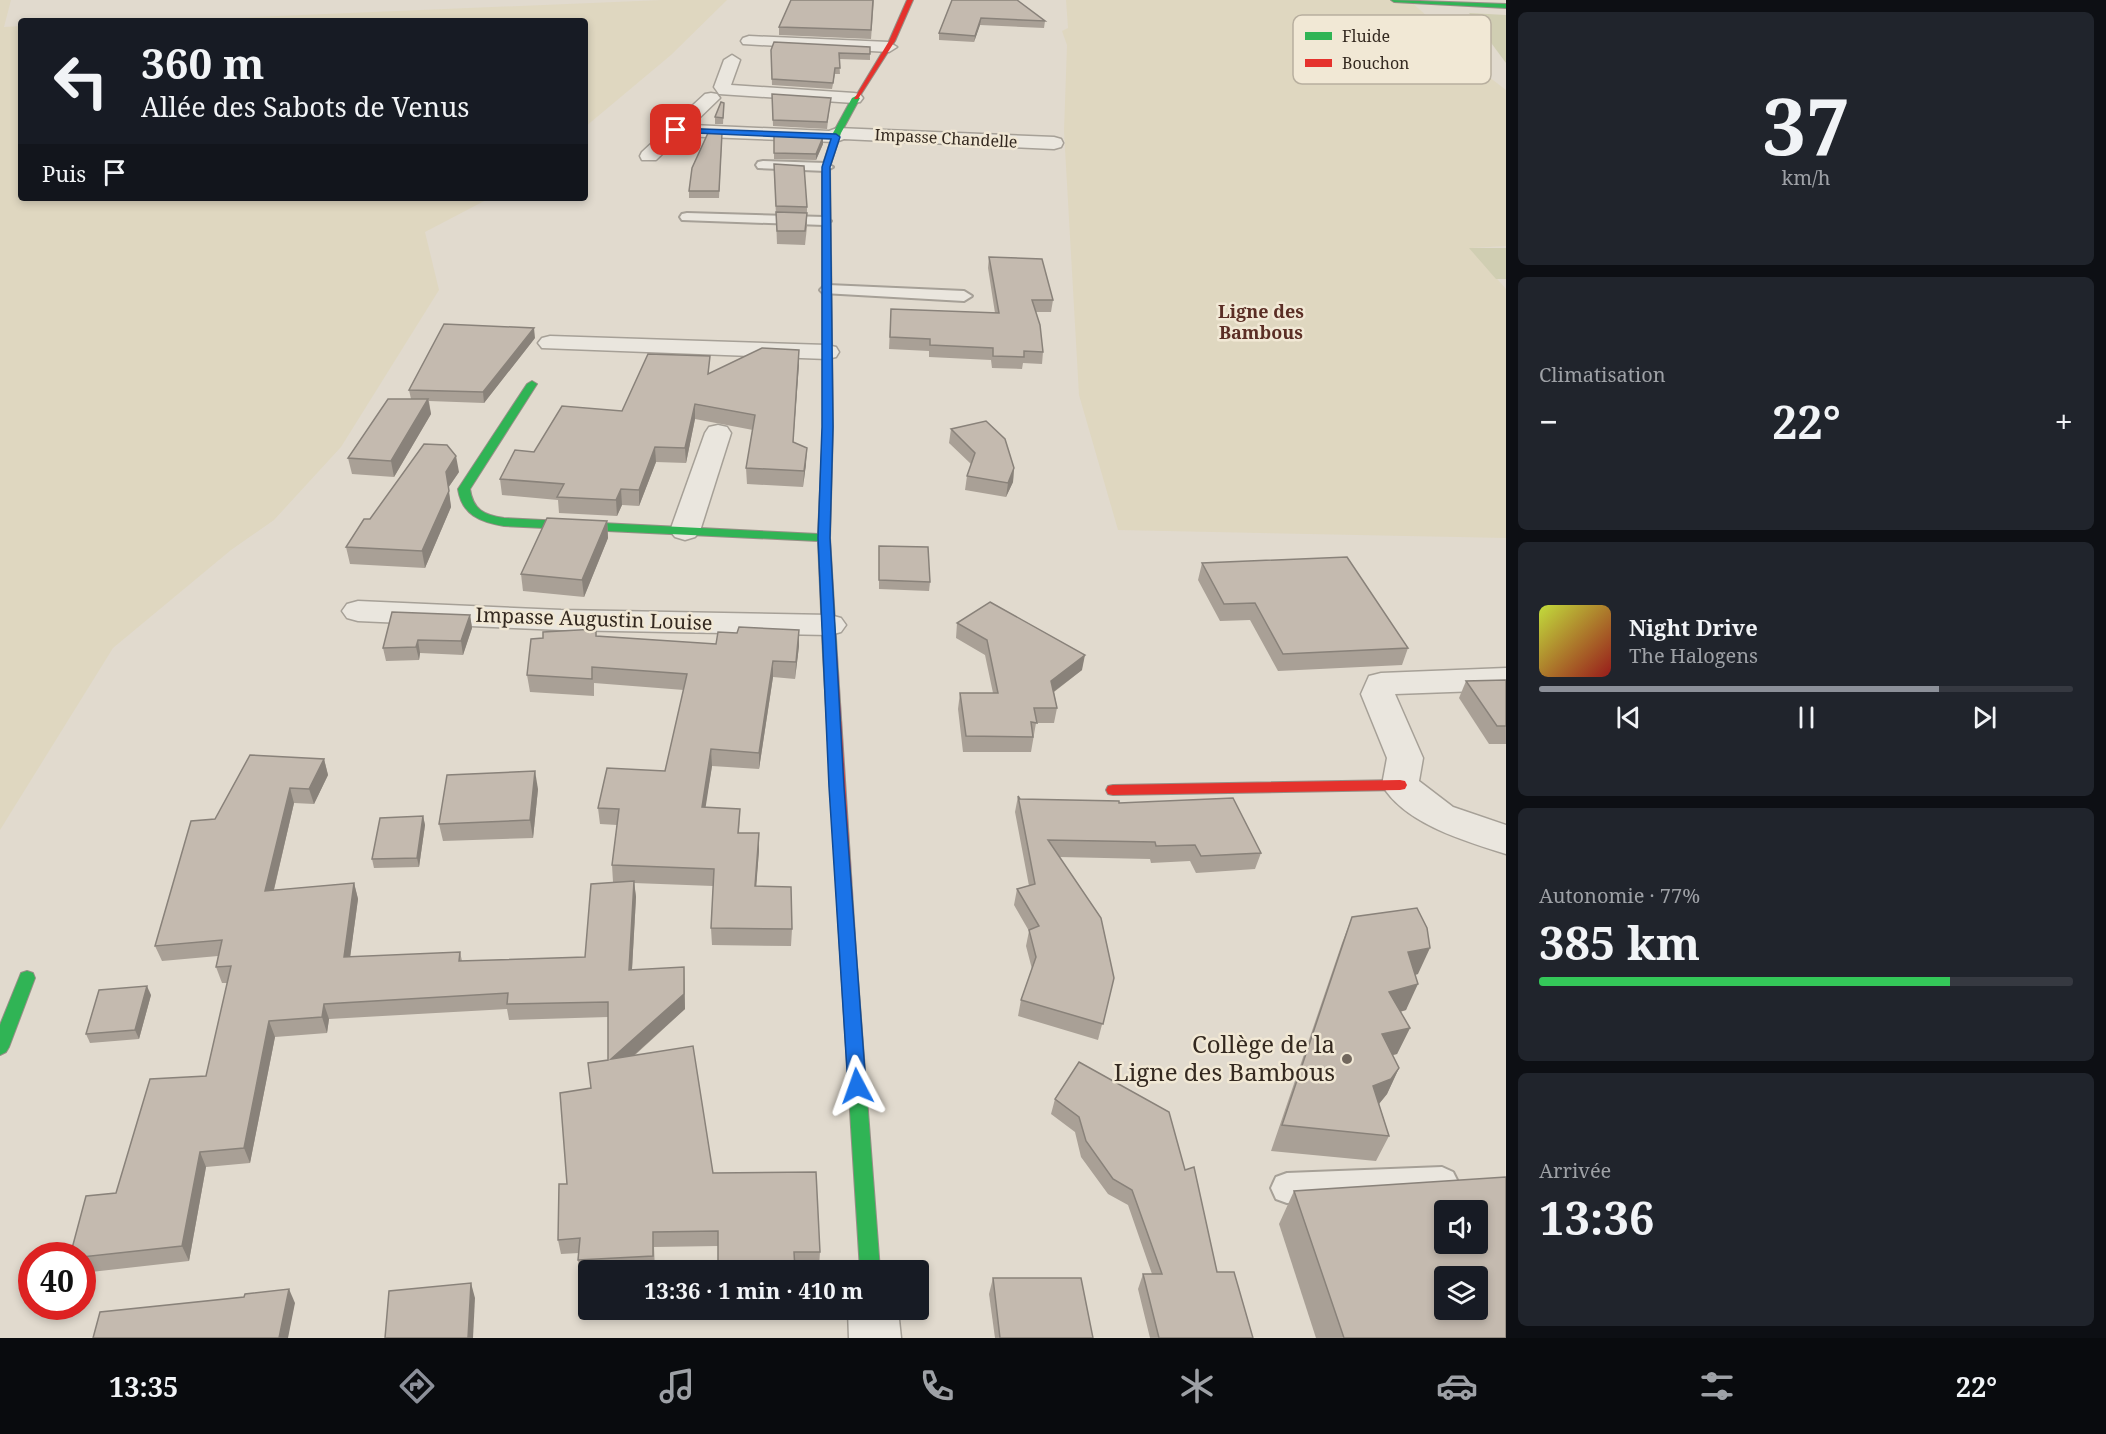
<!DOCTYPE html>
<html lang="fr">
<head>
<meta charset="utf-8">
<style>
  body { margin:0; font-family:"Noto Serif",serif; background:#20242c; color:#f1f3f6; height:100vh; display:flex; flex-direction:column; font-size:22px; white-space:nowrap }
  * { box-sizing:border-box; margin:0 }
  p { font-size:20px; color:#9ea1a6 }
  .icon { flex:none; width:33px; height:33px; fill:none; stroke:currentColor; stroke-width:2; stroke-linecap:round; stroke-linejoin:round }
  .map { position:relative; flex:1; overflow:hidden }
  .drawer { display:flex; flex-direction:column; gap:12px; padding:12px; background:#0d0f14; width:600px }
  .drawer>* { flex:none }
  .top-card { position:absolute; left:18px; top:18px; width:570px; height:183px; border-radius:6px; box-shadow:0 3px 9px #0003; background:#171b24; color:#f1f3f6; overflow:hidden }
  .buttons { position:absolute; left:1434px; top:1200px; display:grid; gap:12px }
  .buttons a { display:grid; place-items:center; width:54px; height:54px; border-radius:6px; background:#171b24; box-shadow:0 3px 9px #0003; font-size:30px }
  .speed { position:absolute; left:18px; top:1242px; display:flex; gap:12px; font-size:30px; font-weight:700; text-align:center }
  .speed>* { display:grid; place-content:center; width:78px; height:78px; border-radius:50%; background:#171b24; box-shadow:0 3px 9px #0003; line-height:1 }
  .speed .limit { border:9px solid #d22; background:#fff; color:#111 }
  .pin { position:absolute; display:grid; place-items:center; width:51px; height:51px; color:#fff; margin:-26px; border-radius:12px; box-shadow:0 3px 9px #0006 }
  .me { position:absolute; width:66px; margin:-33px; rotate:356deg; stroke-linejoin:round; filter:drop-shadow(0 0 4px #0008) }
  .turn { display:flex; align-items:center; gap:21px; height:126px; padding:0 24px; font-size:27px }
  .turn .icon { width:78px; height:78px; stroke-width:2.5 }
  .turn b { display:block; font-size:42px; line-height:51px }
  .then { display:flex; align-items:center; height:57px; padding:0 24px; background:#0003; gap:12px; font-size:22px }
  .big { font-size:45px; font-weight:700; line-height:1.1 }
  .drawer .card { flex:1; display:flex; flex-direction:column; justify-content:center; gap:9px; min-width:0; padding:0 21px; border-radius:9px; background:#20242c }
  .drawer .dial { align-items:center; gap:0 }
  .dial b { font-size:78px; line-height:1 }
  .song { display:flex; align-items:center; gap:18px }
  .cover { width:72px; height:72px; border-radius:9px; background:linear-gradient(135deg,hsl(70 70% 55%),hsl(0 70% 35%)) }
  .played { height:6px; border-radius:3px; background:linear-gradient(90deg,#8c9099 75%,#363941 75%) }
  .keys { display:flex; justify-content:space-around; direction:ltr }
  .heat { display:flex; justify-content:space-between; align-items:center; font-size:33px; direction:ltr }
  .charge { height:9px; border-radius:4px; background:linear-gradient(90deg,#34c759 77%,#363941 0) }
  .trip { position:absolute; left:578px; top:1260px; width:351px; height:60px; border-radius:6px; background:#171b24; box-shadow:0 3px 9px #0003; font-weight:700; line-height:60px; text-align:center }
  .tabs { display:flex; height:96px; justify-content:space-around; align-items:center; background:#090b0e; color:#9ea1a6 }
  .tabs .icon { width:42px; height:42px }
  .tabs .current { color:#8c9099 }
  .tabs b { font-size:27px; color:#f1f3f6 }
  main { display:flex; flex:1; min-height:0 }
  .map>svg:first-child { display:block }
</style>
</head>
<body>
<main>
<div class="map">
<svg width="1506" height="1338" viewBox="0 0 1506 1338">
  <rect width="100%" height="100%" fill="#e1dace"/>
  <g fill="#dfd7c0">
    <path d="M0,0h11l-7,27 17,-1v172h469l-65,34 14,58 -98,157 -67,73 -43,30 -118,98 -113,182z"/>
    <path d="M662,0h65l-56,55 -86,72v-106h-427z"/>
    <path d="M1066,0h343l49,44 18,23 30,23v156l-36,2 36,41v249l-388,-8 -39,-135 -15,-264 3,-86 -5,-14 6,-3z"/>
  </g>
  <g fill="#d0ceb2">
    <path d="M1469,13l37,2v48z"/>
    <path d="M1469,248h37v31h-10z"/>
  </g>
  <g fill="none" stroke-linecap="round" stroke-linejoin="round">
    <defs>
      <g id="lane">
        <path d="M763,161l63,2 7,4 -7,4 -68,-3 -2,-3 2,-3z"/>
        <path d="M687,213l137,4 7,4 -7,4 -142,-5 -2,-3 2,-3z"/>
        <path d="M828,285l136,6 8,5 -8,5 -141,-8 -3,-3 3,-3z"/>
        <path d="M1442,1167l11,5 5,10 -5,10 -11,5 -155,6 -11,-4 -5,-11 5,-11 11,-4z"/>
      </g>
      <g id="street">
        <path d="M749,36l140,6 8,5 -8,5 -146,-8 -2,-3 2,-3z"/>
        <path d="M732,55l8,5 -9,25 123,8 6,1 3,4 -3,4 -6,1 -135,-9 -5,-7 10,-27z"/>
        <path d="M711,93l6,1 3,4 -28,27 137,6 8,-3 217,9 7,2 2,4 -2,4 -7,2 -210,-10 -8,3 -155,-6 -25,24h-14l-2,-4 2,-4 63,-58z"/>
        <path d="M550,336l277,9 9,2 3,5 -3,5 -9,2 -285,-11 -4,-5 4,-5z"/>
        <path d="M718,425l9,2 4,6 -31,98 -5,6 -10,3 -10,-3 -5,-6 35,-98 4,-6z"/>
        <path d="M358,601l203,9 269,5 11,3 5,7 -5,7 -11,3 -269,-5 -203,-9 -11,-3 -5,-7 5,-7z"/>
        <path d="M1506,668v22l-111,4 28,64 -4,23 34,26 53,18v29c-41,-13 -101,-30 -124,-69l5,-27 -26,-64 8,-18 12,-3z"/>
        <path d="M848,1310h50l3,28h-52z"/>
      </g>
      <g id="fast">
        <path d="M1391,0l115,4v4l-112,-6z"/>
        <path d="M856,96l4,2 -19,35 -11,34 3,260 -3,111 7,117 -2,3h-10l-2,-3 -5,-114 -314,-15c-24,-4 -42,-11 -46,-37l69,-105 5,-3 5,3 -67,105c3,21 14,26 34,29l314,16 5,-107 -1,-260 11,-34 19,-35z"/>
        <path d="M848,945l6,2 2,5 24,318h-20l-20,-318 2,-5z"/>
        <path d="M27,971l6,2 2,5 -26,69 -3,5 -6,3v-30l19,-47 2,-5z"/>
      </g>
      <g id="jam">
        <path d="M907,0h6l-18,41 -37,58h-4l35,-58z"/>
        <path d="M830,651l7,4 19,297 -2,5 -6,2 -6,-2 -2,-5 -17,-297z"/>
        <path d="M1400,780l5,1 2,4 -2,4 -5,1 -287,5 -5,-1 -2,-4 2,-4 5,-1z"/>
      </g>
    </defs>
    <use href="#lane" stroke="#a6a097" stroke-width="4"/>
    <use href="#street" stroke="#a6a097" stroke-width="3"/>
    <use href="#fast" stroke="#968f86" stroke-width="2"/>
    <use href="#jam" stroke="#968f86" stroke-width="2"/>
    <use href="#lane" fill="#eae6de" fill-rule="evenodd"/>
    <use href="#street" fill="#eae6de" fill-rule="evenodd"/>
    <use href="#fast" fill="#30b455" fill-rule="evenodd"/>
    <use href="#jam" fill="#e5322d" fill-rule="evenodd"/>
  </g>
  <g fill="#a9a096">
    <path d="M874,0l-3,39 -92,-4v-8z"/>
    <path d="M952,0l93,21 -1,7 -64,-3 -6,17 -35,-2v-7z"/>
    <path d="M870,47v13l-31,-1 1,15h-5l-3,15 -60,-4 -1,-35z"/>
    <path d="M772,94l58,10 -3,25 -54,-3z"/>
    <path d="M724,103l-1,21h-8v-7z"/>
    <path d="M774,135l49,2v7l-7,16 -42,-1z"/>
    <path d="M722,140l-3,58h-30v-7z"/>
    <path d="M774,164l33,43v20l-2,18 -28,-1z"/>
    <path d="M989,257l64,43 -2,12h-15l7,40 -1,12 -19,-1 -1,6 -30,-1 -1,-8 -62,-3v-6l-40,-2 2,-40 104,4 -7,-45z"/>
    <path d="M535,338l-51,65 -55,-2 2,13 -37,63 -42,-3 -4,-16 63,-59 -2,-9z"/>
    <path d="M799,350l-6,92 13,22 -3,23 -56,-3 -1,-16 7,-38 -58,-11 -9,44 -30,-1 -17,44 -17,-1 -5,11 -58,-3 -1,-13 -56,-5 -2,-16 34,-27 88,-41 88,-38z"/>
    <path d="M951,429l63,39 -1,14 -7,15 -41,-7 2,-14 4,-12 -22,-21z"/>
    <path d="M459,472l-11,16 3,19 -26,61 -75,-4 -4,-17 24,-28z"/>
    <path d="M607,521l1,17 -24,59 -61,-6 -2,-17z"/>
    <path d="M879,546l51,36 -1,9 -50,-2z"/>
    <path d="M1202,563l206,85 -6,17 -124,6 -28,-51 -30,1 -22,-41z"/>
    <path d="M470,615l2,13 -9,27 -43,-2 -1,7 -33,1 -3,-13z"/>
    <path d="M957,623l125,47 -28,22 3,16 -3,15h-18l-5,29h-68l-5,-43 2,-16h33l-8,-38 -29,-17z"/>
    <path d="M799,630v16l-4,33 -22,-2 -14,92 -47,-3 -7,41 35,2 -1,24h20v17l-3,36 36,43 -1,17 -79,-1 -1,-17 2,-42 -79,-3 2,14 -4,73 52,-3 1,42 -51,47 79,117 107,79 -1,15 -24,-1 -77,-20 -64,1 1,23h-67v4h-8l-2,-14 1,-7 -18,1 -3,-14 9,-56 24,-96 17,-28v-43l-99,3 -2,-11 -178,10 -2,14 -52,4 -25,126 -44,4 -17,94 -107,12v-17l34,-63 90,-117 22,-93h-6l-6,-16 2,-11 -56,5 -7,-15 60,-127 109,-60 4,16 -14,29 -20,-1 -20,87 80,-7 4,16 -8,58 110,-5 2,9 123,-4 34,-75h-6l-1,-17 5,-40 -17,-1 -2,-16 67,-37 19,-81 -90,-7v13l-64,-4 -3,-17 69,-39 120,8 21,-11z"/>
    <path d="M1506,680v64h-17l-30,-46 7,-17z"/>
    <path d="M538,789l-5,49 -90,3 -4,-17z"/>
    <path d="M1018,796l2,3 99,4 142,50 -6,16 -59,4 -6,-12 -39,2 -1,-4 -91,-2 55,121 -16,62 -80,-24 3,-16 11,-31 -6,-23 3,-15 -15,-26 3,-16 12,-3 -14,-74z"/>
    <path d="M423,816l2,9 -6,42 -45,1 -2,-9z"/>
    <path d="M1352,917l66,57 -3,1 -9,35 -6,2 10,16 -13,26 -4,1 6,13 -12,26 -8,10 10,32 -13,25 -105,-10 71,-208z"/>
    <path d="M151,995l-12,44 -49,4 -4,-9z"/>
    <path d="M1055,1099l130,71 32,102 36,66h-103l-12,-49 5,-15h9l-24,-69 -20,-11 -27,-37 -6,-25 -24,-18z"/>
    <path d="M1294,1191l212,147h-190l-37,-114z"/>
    <path d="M993,1278l100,60h-98l-6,-44z"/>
  </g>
  <g fill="#89827a">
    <path d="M981,18l-1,7 -6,17 1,-6z"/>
    <path d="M823,137v7l-7,16v-6z"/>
    <path d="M534,328l1,10 -51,65 -1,-11z"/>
    <path d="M799,350v15l-7,92 1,-15z"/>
    <path d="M428,399l3,15 -37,63 -3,-16z"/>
    <path d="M695,404v15l-9,44 -1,-15z"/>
    <path d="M655,447l1,15 -17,44v-16z"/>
    <path d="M807,448l-1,16 -3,23 1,-16z"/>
    <path d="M456,456l3,16 -11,16 -2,-16z"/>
    <path d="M1014,468l-1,14 -7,15 2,-14z"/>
    <path d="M621,489l1,16 -5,11 -1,-16z"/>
    <path d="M449,491l2,16 -26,61 -3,-17z"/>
    <path d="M607,521l1,17 -24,59 -2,-17z"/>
    <path d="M470,615l2,13 -9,27 -2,-14z"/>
    <path d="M799,630v16l-4,33 1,-17z"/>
    <path d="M418,640l2,13 -1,7 -3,-13z"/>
    <path d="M1085,655l-3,15 -34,26 3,-15z"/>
    <path d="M773,661v16l-14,92v-16z"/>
    <path d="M711,749l1,17 -9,58 -1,-17z"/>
    <path d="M324,759l4,16 -14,29 -5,-15z"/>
    <path d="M535,771l3,18 -5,49 -3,-18z"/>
    <path d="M290,788l4,15 -24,103 -5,-15z"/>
    <path d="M423,816l2,9 -6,42 -2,-9z"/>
    <path d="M759,833v17l-4,53v-17z"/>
    <path d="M634,881l2,16 -5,89 -2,-16z"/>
    <path d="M354,883l4,16 -10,74 -4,-16z"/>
    <path d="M1430,948l-12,26 -22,5 12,-27z"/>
    <path d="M684,967l1,42 -73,66 -1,-16z"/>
    <path d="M1418,984l-12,26 -29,8 12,-26z"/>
    <path d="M147,986l4,9 -12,44 -4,-9z"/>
    <path d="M324,1004l5,15 -2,14 -5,-16z"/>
    <path d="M269,1021l6,16 -25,126 -6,-15z"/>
    <path d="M1410,1028l-13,26 -27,6 12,-26z"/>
    <path d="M1399,1068l-12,26 -9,11 -5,-19z"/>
    <path d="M200,1152l6,15 -17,94 -7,-15z"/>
    <path d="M471,1283l4,15 -2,40h-5z"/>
    <path d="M289,1289l6,14 -7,35h-9z"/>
  </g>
  <g fill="#c4baaf" stroke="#89827a" stroke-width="1.5" fill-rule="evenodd">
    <path d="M791,0h82l-2,30 -92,-3z"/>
    <path d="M952,0h65l28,21 -64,-3 -6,18 -36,-3z"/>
    <path d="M774,42l96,5v7l-31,-1 1,15h-5l-2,15 -61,-4 -1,-29z"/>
    <path d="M772,94l59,4 -4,24 -54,-2z"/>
    <path d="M721,102l3,1 -1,15 -8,-1z"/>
    <path d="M708,133h14l-3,58h-30l3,-23z"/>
    <path d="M774,135l49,2 -7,17 -42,-1z"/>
    <path d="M774,164l30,2 3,41 -31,-1z"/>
    <path d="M776,212l31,1 -2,18h-28z"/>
    <path d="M989,257l53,2 11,41h-21l8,25 3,27 -19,-1v6l-31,-1v-8l-63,-3v-6l-40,-2 1,-28 108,4z"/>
    <path d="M444,324l90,4 -51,64 -74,-2z"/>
    <path d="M762,348l37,2 -6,92 14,6 -3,23 -58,-3 9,-53 -60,-11 -10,44 -30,-1 -16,43 -18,-1 -5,11 -59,-3 7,-13 -64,-5 15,-29 19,2 28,-46 60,5 26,-57 62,2 -2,18z"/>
    <path d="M388,399h40l-37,62 -43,-3z"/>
    <path d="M986,421l19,18 9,29 -6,15 -41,-7 8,-23 -24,-24z"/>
    <path d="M424,444l23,1 9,11 -10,16 3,19 -27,60 -76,-4 18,-28h6z"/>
    <path d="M547,518l60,3 -25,59 -61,-6z"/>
    <path d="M879,546l49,1 2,35 -51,-2z"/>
    <path d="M1347,557l61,91 -125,6 -28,-51 -31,1 -22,-41z"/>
    <path d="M990,602l95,53 -34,26 6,27h-23l3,15 -6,-1 2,15 -67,-1 -6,-43h38l-11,-53 -30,-17z"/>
    <path d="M392,612l78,3 -9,26 -43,-1 -2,7 -33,1z"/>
    <path d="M739,627l60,3 -3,32 -23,-1 -14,92 -48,-4 -9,58 38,2 -2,24h21l-4,53 36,1 1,42 -81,-1 3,-59 -102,-4 7,-56 -21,-1 9,-40 58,3 22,-97 -95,-7v12l-65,-4 4,-36 12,-1v-6l53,-3v7l120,8 2,-12 19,1z"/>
    <path d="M1506,680v46h-9l-31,-45z"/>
    <path d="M250,755l74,4 -15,30 -19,-1 -25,103 89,-8 -10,74 116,-5 -1,9 126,-4 6,-73 43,-3 -5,89 55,-3v27l-73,65 82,-13 20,127 103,-1 4,80h-26l1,18h-77v-39l-65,1v24l-75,4 2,-22 -22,2 1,-56h8l-7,-91 31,-5 -3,-25 20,-3v-58l-101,2 1,-11 -184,11 -2,13 -53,4 -25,127 -44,4 -18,94 -100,11v-1h-12l16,-60 30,-3 34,-114 56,-3 25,-110 -15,1 6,-27 -67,6 36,-125 24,-2z"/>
    <path d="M535,771l-5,49 -91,4 8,-49z"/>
    <path d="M1018,796l2,3 99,2v2l114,-5 28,55 -60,3 -6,-11 -39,1 -1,-4 -107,-2 53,78 13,60 -11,46 -82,-24 15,-43 -7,-27 10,-4 -22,-37 18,-5z"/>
    <path d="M423,816l-6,42 -45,1 8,-41z"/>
    <path d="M1417,908l10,20 3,20 -22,4 10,32 -29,8 21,36 -28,6 17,34 -8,11 -18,7 16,50 -107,-11 70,-208z"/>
    <path d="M147,986l-12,44 -49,4 13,-44z"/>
    <path d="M1079,1062l90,50 16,58 9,-3 23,105h17l19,66h-94l-16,-64h19l-30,-84 -19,-11 -27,-38 -7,-24 -24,-18z"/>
    <path d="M1506,1177v161h-162l-50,-147zM1444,1210h34v34h-34zM1444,1276h34v34h-34z"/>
    <path d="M993,1278h88l12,60h-93z"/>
    <path d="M471,1283l-3,55h-83l4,-47z"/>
    <path d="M289,1289l-10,49h-186l7,-26 144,-15 1,-3z"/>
  </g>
  <path fill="#1a73e8" stroke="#114b97" stroke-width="1.5" d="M676,128l160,6 4,3 -10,30 3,260 -3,111 14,249 22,299 -2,6 -7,2 -6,-2 -3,-6 -19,-299 -11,-249 4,-111v-260l9,-28 -157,-7 -1,-2z"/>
  <circle fill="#71675d" stroke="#f1e8d5" stroke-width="2" cx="1347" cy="1059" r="6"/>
  <g text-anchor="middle" stroke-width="5" stroke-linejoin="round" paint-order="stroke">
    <g font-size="16" fill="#342920" stroke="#f1e8d5">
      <text transform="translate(946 138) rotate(3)" y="6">Impasse Chandelle</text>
    </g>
    <g font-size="18" font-weight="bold" fill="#5b2e25" stroke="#f1e8d5">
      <text x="1261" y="318">Ligne des<tspan x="1261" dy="21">Bambous</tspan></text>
    </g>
    <g font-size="20" fill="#342920" stroke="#f1e8d5">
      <text transform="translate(594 619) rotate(2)" y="7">Impasse Augustin Louise</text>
    </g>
    <g font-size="24" fill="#342920" stroke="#f1e8d5" text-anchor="end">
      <text x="1335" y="1053">Collège de la<tspan x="1335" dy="28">Ligne des Bambous</tspan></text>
    </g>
  </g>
  <rect x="1293" y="15" width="198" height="69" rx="9" fill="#f1e8d5" stroke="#b8af9f" stroke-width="1.5"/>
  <rect x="1305" y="32" width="27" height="8" fill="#30b455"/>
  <rect x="1305" y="59" width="27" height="8" fill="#e5322d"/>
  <g font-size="16" fill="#342920">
    <text x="1342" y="42">Fluide</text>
    <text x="1342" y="69">Bouchon</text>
  </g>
</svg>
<div class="buttons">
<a><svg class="icon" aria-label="sound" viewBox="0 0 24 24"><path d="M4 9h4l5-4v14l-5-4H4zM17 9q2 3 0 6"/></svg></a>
<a><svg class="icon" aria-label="layers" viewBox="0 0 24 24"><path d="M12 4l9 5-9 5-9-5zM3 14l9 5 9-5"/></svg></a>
</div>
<div class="speed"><div class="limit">40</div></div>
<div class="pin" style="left:676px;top:130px;background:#d93025"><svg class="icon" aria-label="arrive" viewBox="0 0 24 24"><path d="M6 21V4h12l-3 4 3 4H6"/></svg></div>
<svg class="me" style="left:857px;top:1086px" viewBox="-20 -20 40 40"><path d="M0-17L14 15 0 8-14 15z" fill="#1a73e8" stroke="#fff" stroke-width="4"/></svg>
<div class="trip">13:36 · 1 min · 410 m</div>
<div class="top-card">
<div class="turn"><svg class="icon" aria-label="left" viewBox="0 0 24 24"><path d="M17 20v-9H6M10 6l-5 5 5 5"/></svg><div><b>360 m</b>Allée des Sabots de Venus</div></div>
<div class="then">Puis<svg class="icon" aria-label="arrive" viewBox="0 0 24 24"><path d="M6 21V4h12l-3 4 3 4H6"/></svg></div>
</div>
</div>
<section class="drawer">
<div class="card dial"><b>37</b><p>km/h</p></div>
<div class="card"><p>Climatisation</p>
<div class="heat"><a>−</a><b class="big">22°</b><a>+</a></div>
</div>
<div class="card">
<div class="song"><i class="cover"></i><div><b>Night Drive</b><p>The Halogens</p></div></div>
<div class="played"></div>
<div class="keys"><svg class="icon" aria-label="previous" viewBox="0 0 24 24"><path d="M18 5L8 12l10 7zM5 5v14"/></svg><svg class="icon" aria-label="pause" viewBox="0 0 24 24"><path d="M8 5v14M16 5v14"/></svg><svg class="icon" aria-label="next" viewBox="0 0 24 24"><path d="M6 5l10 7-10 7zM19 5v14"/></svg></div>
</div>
<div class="card"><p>Autonomie · 77%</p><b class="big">385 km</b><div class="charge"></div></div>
<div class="card"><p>Arrivée</p><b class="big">13:36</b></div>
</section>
</main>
<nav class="tabs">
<b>13:35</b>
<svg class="icon current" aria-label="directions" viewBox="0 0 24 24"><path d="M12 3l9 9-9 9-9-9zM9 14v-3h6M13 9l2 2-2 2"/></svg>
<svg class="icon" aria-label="music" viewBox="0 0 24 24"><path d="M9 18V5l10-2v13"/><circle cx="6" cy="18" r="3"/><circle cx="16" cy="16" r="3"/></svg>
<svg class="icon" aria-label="phone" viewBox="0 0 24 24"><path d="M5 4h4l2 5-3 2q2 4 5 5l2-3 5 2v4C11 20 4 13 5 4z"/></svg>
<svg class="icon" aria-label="climate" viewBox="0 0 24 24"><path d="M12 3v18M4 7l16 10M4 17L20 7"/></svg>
<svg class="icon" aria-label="car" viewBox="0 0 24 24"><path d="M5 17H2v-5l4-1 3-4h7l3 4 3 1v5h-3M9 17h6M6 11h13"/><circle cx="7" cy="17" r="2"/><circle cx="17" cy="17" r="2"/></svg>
<svg class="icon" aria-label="filters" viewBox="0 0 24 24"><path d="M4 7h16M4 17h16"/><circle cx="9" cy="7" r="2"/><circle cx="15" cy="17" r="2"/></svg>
<b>22°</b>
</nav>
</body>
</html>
